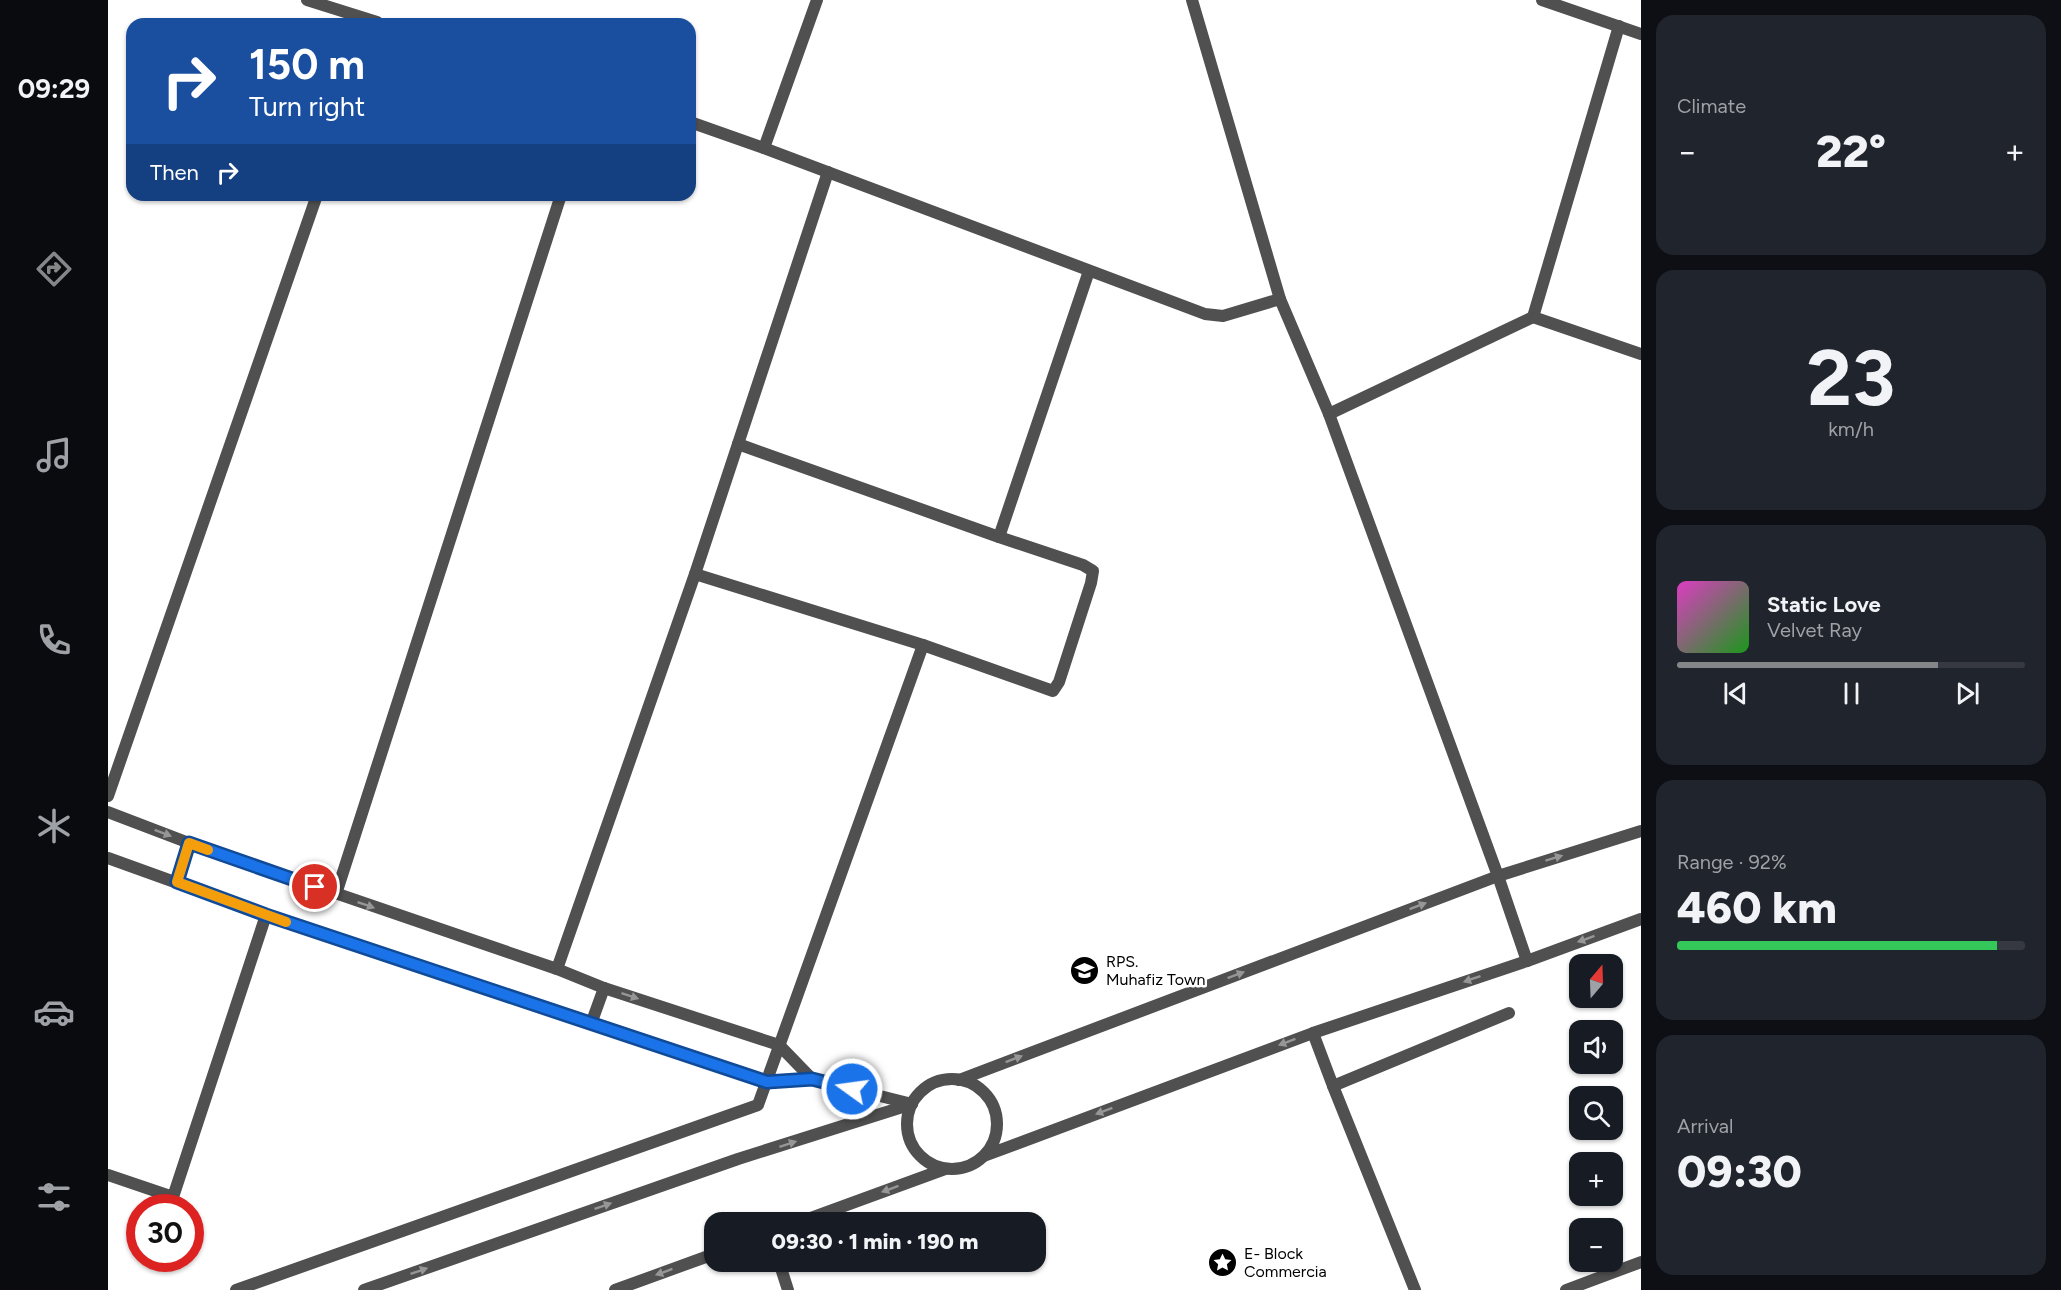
<!DOCTYPE html>
<html lang="en">
<head>
<meta charset="utf-8">
<style>
  body { margin:0; font-family:Figtree,sans-serif; background:#20242c; color:#f1f3f6; height:100vh; display:flex; flex-direction:column; font-size:22px; white-space:nowrap }
  * { box-sizing:border-box; margin:0 }
  p { font-size:20px; color:#9ea1a6 }
  .icon { flex:none; width:33px; height:33px; fill:none; stroke:currentColor; stroke-width:2; stroke-linecap:round; stroke-linejoin:round }
  .map { position:relative; flex:1; overflow:hidden }
  .panel { display:flex; flex-direction:column; gap:15px; padding:15px; background:#0d0f14; width:420px }
  .panel>* { flex:none }
  .banner { position:absolute; left:18px; top:18px; width:570px; height:183px; border-radius:18px; box-shadow:0 2px 4px #0004; background:#1a4fa0; color:#fff; overflow:hidden }
  .needle { width:39px; rotate:19deg }
  .tools { position:absolute; left:1461px; top:954px; display:grid; gap:12px }
  .tools a { display:grid; place-items:center; width:54px; height:54px; border-radius:12px; background:#171b24; box-shadow:0 2px 4px #0004; font-size:30px }
  .speed { position:absolute; left:18px; top:1194px; display:flex; gap:12px; font-size:30px; font-weight:700; text-align:center }
  .speed>* { display:grid; place-content:center; width:78px; height:78px; border-radius:50%; background:#171b24; box-shadow:0 2px 4px #0004; line-height:1 }
  .speed .limit { border:9px solid #d22; background:#fff; color:#111 }
  .pin { position:absolute; display:grid; place-items:center; width:51px; height:51px; color:#fff; margin:-26px; border:3px solid #fff; border-radius:50%; box-shadow:0 2px 6px #0007 }
  .me { position:absolute; width:66px; margin:-33px; rotate:284deg; stroke-linejoin:round; filter:drop-shadow(0 0 4px #0008) }
  .turn { display:flex; align-items:center; gap:21px; height:126px; padding:0 24px; font-size:27px }
  .turn .icon { width:78px; height:78px; stroke-width:2.5 }
  .turn b { display:block; font-size:42px; line-height:51px }
  .then { display:flex; align-items:center; height:57px; padding:0 24px; background:#0003; gap:12px; font-size:22px }
  .big { font-size:45px; font-weight:800; line-height:1.1 }
  .panel .card { flex:1; display:flex; flex-direction:column; justify-content:center; gap:9px; min-width:0; padding:0 21px; border-radius:18px; background:#20242c }
  .panel .dial { align-items:center; gap:0 }
  .dial b { font-size:78px; line-height:1 }
  .song { display:flex; align-items:center; gap:18px }
  .cover { width:72px; height:72px; border-radius:9px; background:linear-gradient(135deg,hsl(310 70% 55%),hsl(120 70% 35%)) }
  .played { height:6px; border-radius:3px; background:linear-gradient(90deg,#858687 75%,#363941 75%) }
  .keys { display:flex; justify-content:space-around; direction:ltr }
  .heat { display:flex; justify-content:space-between; align-items:center; font-size:33px; direction:ltr }
  .charge { height:9px; border-radius:4px; background:linear-gradient(90deg,#34c759 92%,#363941 0) }
  .trip { position:absolute; left:596px; top:1212px; width:342px; height:60px; border-radius:18px; background:#171b24; box-shadow:0 2px 4px #0004; font-weight:800; line-height:60px; text-align:center }
  main { display:flex; flex:1; min-height:0 }
  .tabs { display:flex; flex-direction:column; width:108px; justify-content:space-around; align-items:center; background:#090b0e; color:#9ea1a6 }
  .tabs .icon { width:42px; height:42px }
  .tabs .current { color:#858687 }
  .tabs b { font-size:27px; color:#f1f3f6 }
  .map>svg:first-child { display:block }
</style>
</head>
<body>
<main>
<nav class="tabs">
<b>09:29</b>
<svg class="icon current" aria-label="directions" viewBox="0 0 24 24"><path d="M12 3l9 9-9 9-9-9zM9 14v-3h6M13 9l2 2-2 2"/></svg>
<svg class="icon" aria-label="music" viewBox="0 0 24 24"><path d="M9 18V5l10-2v13"/><circle cx="6" cy="18" r="3"/><circle cx="16" cy="16" r="3"/></svg>
<svg class="icon" aria-label="phone" viewBox="0 0 24 24"><path d="M5 4h4l2 5-3 2q2 4 5 5l2-3 5 2v4C11 20 4 13 5 4z"/></svg>
<svg class="icon" aria-label="climate" viewBox="0 0 24 24"><path d="M12 3v18M4 7l16 10M4 17L20 7"/></svg>
<svg class="icon" aria-label="car" viewBox="0 0 24 24"><path d="M5 17H2v-5l4-1 3-4h7l3 4 3 1v5h-3M9 17h6M6 11h13"/><circle cx="7" cy="17" r="2"/><circle cx="17" cy="17" r="2"/></svg>
<svg class="icon" aria-label="filters" viewBox="0 0 24 24"><path d="M4 7h16M4 17h16"/><circle cx="9" cy="7" r="2"/><circle cx="15" cy="17" r="2"/></svg>
</nav>
<div class="map">
<svg width="1533" height="1290" viewBox="0 0 1533 1290">
  <rect width="100%" height="100%" fill="#fff"/>
  <g fill="none" stroke-linecap="round" stroke-linejoin="round">
    <g stroke="#505050" stroke-width="12">
      <path d="M199,0l70,22"/>
      <path d="M1434,0l99,34"/>
      <path d="M582,122l74,26 441,166 18,2 57,-17"/>
      <path d="M656,148l53,-148"/>
      <path d="M1425,317l108,37"/>
      <path d="M1221,414l204,-97 86,-291"/>
      <path d="M630,444l261,93"/>
      <path d="M587,574l228,71"/>
      <path d="M0,796l209,-601"/>
      <path d="M0,812l81,31 368,126 47,19 175,57 33,34"/>
      <path d="M0,858l158,57 501,167 45,-3 100,25"/>
      <path d="M1390,876l143,-45"/>
      <path d="M69,882l12,-39"/>
      <path d="M228,894l225,-699"/>
      <path d="M1419,961l114,-42"/>
      <path d="M449,969l138,-395 133,-402"/>
      <path d="M483,1024l13,-36"/>
      <path d="M1205,1033l20,53"/>
      <path d="M0,1175l65,22 93,-282"/>
      <path d="M671,1262l9,28"/>
      <path d="M128,1290l522,-185 165,-460 130,46 6,-9 32,-99 2,-12 -10,-6 -84,-28 90,-266"/>
      <path d="M1307,1290l-82,-204 176,-73"/>
      <path d="M1458,1290l75,-28"/>
    </g>
    <g stroke="#505050" stroke-width="12">
      <circle cx="844" cy="1124" r="45"/>
      <path d="M851,1080l539,-204"/>
      <path d="M876,1156l329,-123 214,-72 -29,-85 -169,-462 -49,-115 -88,-299"/>
      <path d="M692,1222l145,-53"/>
      <path d="M256,1290l374,-131 174,-55"/>
      <path d="M507,1290l99,-36"/>
    </g>
  </g>
  <defs><path id="oneway-solid" d="M-6-.8H1V-3.2L6.5 0L1 3.2V.8H-6Z" transform="scale(1.5)"/></defs>
  <g fill="#969696">
    <use href="#oneway-solid" transform="translate(55 833) rotate(21)"/>
    <use href="#oneway-solid" transform="translate(1446 858) rotate(-17)"/>
    <use href="#oneway-solid" transform="translate(258 905) rotate(19)"/>
    <use href="#oneway-solid" transform="translate(1310 906) rotate(-21)"/>
    <use href="#oneway-solid" transform="translate(1478 939) rotate(160)"/>
    <use href="#oneway-solid" transform="translate(1128 975) rotate(-21)"/>
    <use href="#oneway-solid" transform="translate(1364 979) rotate(161)"/>
    <use href="#oneway-solid" transform="translate(522 996) rotate(18)"/>
    <use href="#oneway-solid" transform="translate(1179 1042) rotate(159)"/>
    <use href="#oneway-solid" transform="translate(906 1059) rotate(-21)"/>
    <use href="#oneway-solid" transform="translate(996 1111) rotate(159)"/>
    <use href="#oneway-solid" transform="translate(680 1144) rotate(-18)"/>
    <use href="#oneway-solid" transform="translate(782 1189) rotate(160)"/>
    <use href="#oneway-solid" transform="translate(495 1206) rotate(-19)"/>
    <use href="#oneway-solid" transform="translate(311 1271) rotate(-19)"/>
    <use href="#oneway-solid" transform="translate(556 1272) rotate(160)"/>
  </g>
  <g fill="none" stroke-linecap="round" stroke-linejoin="round">
    <defs>
      <path id="route" d="M207,887l-126,-44 -12,39 89,33 501,167 45,-3 40,10"/>
    </defs>
    <use href="#route" stroke="#114b97" stroke-width="15"/>
    <use href="#route" stroke="#1a73e8" stroke-width="10"/>
    <path stroke="#f59e0b" stroke-width="10" d="M100,850l-19,-7 -12,39 109,40"/>
  </g>
  <defs>
    <symbol id="school-disc" viewBox="-11 -11 22 22"><circle r="9.5" fill="#000" stroke="#fff"/><path d="M0-5L7-2L0 1L-7-2ZM-4 1L0 2.5L4 1V4Q0 6-4 4Z" fill="#fff"/></symbol>
    <symbol id="sight-disc" viewBox="-11 -11 22 22"><circle r="9.5" fill="#000" stroke="#fff"/><path d="M0-6L1.8-2.2L6-1.7L2.9 1.2L3.7 5.4L0 3.3L-3.7 5.4L-2.9 1.2L-6-1.7L-1.8-2.2Z" fill="#fff"/></symbol>
  </defs>
  <g fill-rule="evenodd">
    <use href="#school-disc" x="960" y="954" width="33" height="33"/>
    <use href="#sight-disc" x="1098" y="1246" width="33" height="33"/>
  </g>
  <g text-anchor="middle" stroke-width="5" stroke-linejoin="round" paint-order="stroke">
    <g font-size="16" fill="#000" stroke="#fff" text-anchor="start">
      <text x="998" y="967">RPS.<tspan x="998" dy="18">Muhafiz Town</tspan></text>
      <text x="1136" y="1259">E- Block<tspan x="1136" dy="18">Commercia</tspan></text>
    </g>
  </g>
</svg>
<div class="tools">
<a><svg class="needle" viewBox="-14 -14 28 28"><path d="M0-13l5 13h-10z" fill="#e53935"/><path d="M0 13l5-13h-10z" fill="#9ea1a6"/></svg></a>
<a><svg class="icon" aria-label="sound" viewBox="0 0 24 24"><path d="M4 9h4l5-4v14l-5-4H4zM17 9q2 3 0 6"/></svg></a>
<a><svg class="icon" aria-label="search" viewBox="0 0 24 24"><circle cx="10" cy="10" r="6"/><path d="M15 15l6 6"/></svg></a>
<a>+</a>
<a>−</a>
</div>
<div class="speed"><div class="limit">30</div></div>
<div class="pin" style="left:207px;top:887px;background:#d93025"><svg class="icon" aria-label="arrive" viewBox="0 0 24 24"><path d="M6 21V4h12l-3 4 3 4H6"/></svg></div>
<svg class="me" style="left:744px;top:1089px" viewBox="-20 -20 40 40"><circle r="17" fill="#1a73e8" stroke="#fff" stroke-width="3"/><path d="M0-11L8 9 0 5-8 9z" fill="#fff"/></svg>
<div class="trip">09:30 · 1 min · 190 m</div>
<div class="banner">
<div class="turn"><svg class="icon" aria-label="right" viewBox="0 0 24 24"><path d="M7 20v-9h11M14 6l5 5-5 5"/></svg><div><b>150 m</b>Turn right</div></div>
<div class="then">Then<svg class="icon" aria-label="right" viewBox="0 0 24 24"><path d="M7 20v-9h11M14 6l5 5-5 5"/></svg></div>
</div>
</div>
<section class="panel">
<div class="card"><p>Climate</p>
<div class="heat"><a>−</a><b class="big">22°</b><a>+</a></div>
</div>
<div class="card dial"><b>23</b><p>km/h</p></div>
<div class="card">
<div class="song"><i class="cover"></i><div><b>Static Love</b><p>Velvet Ray</p></div></div>
<div class="played"></div>
<div class="keys"><svg class="icon" aria-label="previous" viewBox="0 0 24 24"><path d="M18 5L8 12l10 7zM5 5v14"/></svg><svg class="icon" aria-label="pause" viewBox="0 0 24 24"><path d="M8 5v14M16 5v14"/></svg><svg class="icon" aria-label="next" viewBox="0 0 24 24"><path d="M6 5l10 7-10 7zM19 5v14"/></svg></div>
</div>
<div class="card"><p>Range · 92%</p><b class="big">460 km</b><div class="charge"></div></div>
<div class="card"><p>Arrival</p><b class="big">09:30</b></div>
</section>
</main>
</body>
</html>
